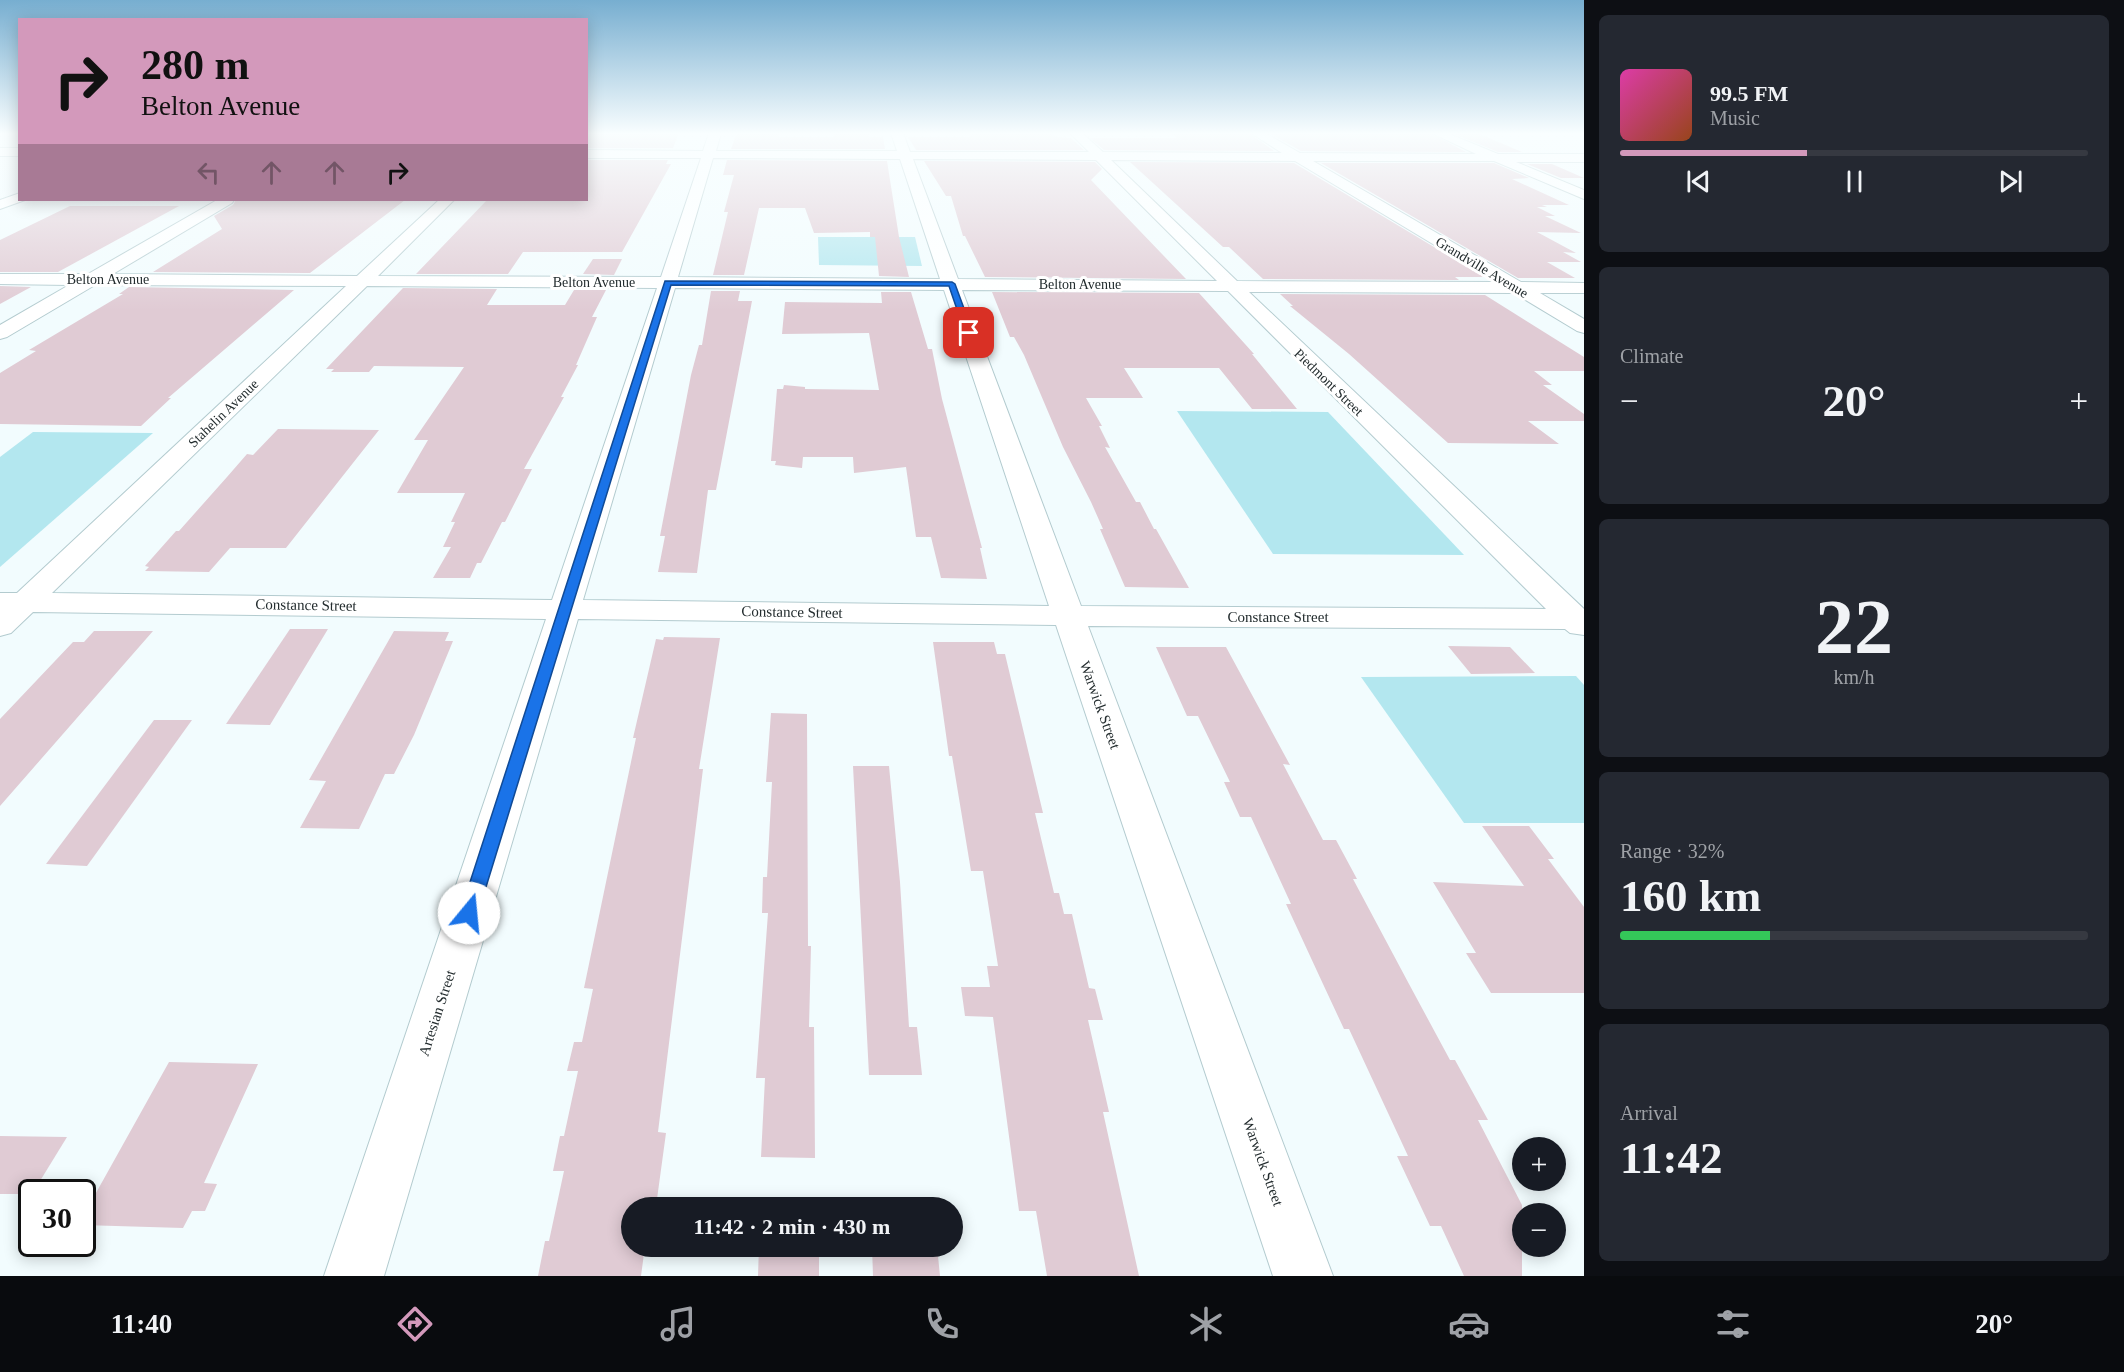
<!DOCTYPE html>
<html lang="en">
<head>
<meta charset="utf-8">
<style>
  body { margin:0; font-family:Georgia,serif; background:#242831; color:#f1f3f6; height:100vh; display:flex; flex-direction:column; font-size:22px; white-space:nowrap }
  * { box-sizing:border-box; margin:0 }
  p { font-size:20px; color:#9ea1a6 }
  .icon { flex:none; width:33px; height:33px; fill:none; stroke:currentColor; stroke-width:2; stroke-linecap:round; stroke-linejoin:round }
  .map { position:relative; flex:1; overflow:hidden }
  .drawer { display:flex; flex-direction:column; gap:15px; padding:15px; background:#0d0f14; width:540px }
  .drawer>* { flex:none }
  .guide { position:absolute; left:18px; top:18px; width:570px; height:183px; border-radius:0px; box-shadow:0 3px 15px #0003; background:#d399bb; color:#111; overflow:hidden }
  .buttons { position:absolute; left:1512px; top:1137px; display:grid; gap:12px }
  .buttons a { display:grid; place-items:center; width:54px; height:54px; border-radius:50%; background:#171b24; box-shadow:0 3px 15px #0003; font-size:30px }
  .speed { position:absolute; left:18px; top:1179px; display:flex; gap:12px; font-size:30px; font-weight:700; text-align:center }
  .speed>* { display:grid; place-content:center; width:78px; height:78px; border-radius:50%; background:#171b24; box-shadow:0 3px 15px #0003; line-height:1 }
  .speed .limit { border:3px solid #111; border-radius:9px; background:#fff; color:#111 }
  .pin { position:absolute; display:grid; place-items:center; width:51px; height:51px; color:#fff; margin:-26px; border-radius:12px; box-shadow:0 3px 9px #0006 }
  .me { position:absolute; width:66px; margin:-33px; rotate:17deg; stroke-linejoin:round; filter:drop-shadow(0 0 4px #0008) }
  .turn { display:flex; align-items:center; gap:21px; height:126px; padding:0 24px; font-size:27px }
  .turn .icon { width:78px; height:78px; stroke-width:2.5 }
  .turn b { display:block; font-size:42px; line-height:51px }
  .lanes { display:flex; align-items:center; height:57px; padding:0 24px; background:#0003; justify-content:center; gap:30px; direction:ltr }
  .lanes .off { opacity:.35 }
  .big { font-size:45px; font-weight:700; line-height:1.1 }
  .drawer .widget { flex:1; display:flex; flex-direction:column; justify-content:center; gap:9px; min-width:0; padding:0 21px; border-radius:9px; background:#242831 }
  .drawer .dial { align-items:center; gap:0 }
  .dial b { font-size:78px; line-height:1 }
  .song { display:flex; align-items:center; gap:18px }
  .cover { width:72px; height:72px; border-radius:9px; background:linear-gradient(135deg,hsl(320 70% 55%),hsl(20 70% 35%)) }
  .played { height:6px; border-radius:3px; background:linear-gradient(90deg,#d399bb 40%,#363941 40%) }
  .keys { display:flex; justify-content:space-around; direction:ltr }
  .heat { display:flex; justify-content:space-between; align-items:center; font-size:33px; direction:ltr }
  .charge { height:9px; border-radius:4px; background:linear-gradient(90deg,#34c759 32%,#363941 0) }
  .trip { position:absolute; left:621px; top:1197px; width:342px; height:60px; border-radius:30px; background:#171b24; box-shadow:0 3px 15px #0003; font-weight:700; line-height:60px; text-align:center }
  .dock { display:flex; height:96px; justify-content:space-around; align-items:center; background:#090b0e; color:#9ea1a6 }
  .dock .icon { width:42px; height:42px }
  .dock .on { color:#d399bb }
  .dock b { font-size:27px; color:#f1f3f6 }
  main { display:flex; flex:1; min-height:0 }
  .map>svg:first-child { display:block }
</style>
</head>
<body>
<main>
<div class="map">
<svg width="1584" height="1276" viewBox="0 0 1584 1276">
  <rect width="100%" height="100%" fill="#f2fcfe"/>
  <g fill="#b3e7ef">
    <path d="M818,237h97l7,29 -103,-1z"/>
    <path d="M1177,411l151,1 136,143 -191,-1z"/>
    <path d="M33,432l120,1 -153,134v-110z"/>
    <path d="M1576,676l8,9v138h-120l-103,-146z"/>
  </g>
  <g fill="#e0cbd4">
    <path d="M586,133h93l-6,15h-87z"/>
    <path d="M737,133h43l-1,4h54l1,-4h35v4h14l2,12h-154z"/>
    <path d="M968,133h83l5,4 15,1 13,12h-168l-8,-13h63z"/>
    <path d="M1170,133h79l25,18 -170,-1 -14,-12h87z"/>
    <path d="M1269,133h161l36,19 -165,-1z"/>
    <path d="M1452,133h25l45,19h-24z"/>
    <path d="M586,160h82l-2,4h5l-49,88h-99l-15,22h-92l71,-74h99z"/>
    <path d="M727,160l160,1 12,76 10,40 -30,-1 -4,-39h-5v-5l-56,1 -9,-25h-46l-15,67h-31l15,-63h-4l10,-37h-11z"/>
    <path d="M924,161l171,1 7,7 -11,11 95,99 -201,-2 -20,-41h-2l-12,-40h-5z"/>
    <path d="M1130,162l164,1 190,114h-29l4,3 -196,-1 -34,-32h-6z"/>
    <path d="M1321,163h173l35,15 -17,1 57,26h-27l5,2h-10l18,9h-10l36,17 -44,-1 39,21 -13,-1 18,10h-34l28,16h-57z"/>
    <path d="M1527,164h25l32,14h-23z"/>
    <path d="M236,200h169l-95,73 -157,-1 69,-43 -8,-13 19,-11z"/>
    <path d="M70,206h109l-121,66h-58v-32z"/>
    <path d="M593,259h29l-8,16 -31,-1z"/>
    <path d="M0,286l31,1 -31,17z"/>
    <path d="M129,287l165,3 -126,108h3l-30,28 -141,-2v-51l36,-22 -7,-1 94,-56h-4z"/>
    <path d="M403,288l94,1 -10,16h78l9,-15h32l-14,27h5l-21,48h2l-17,32h3l-40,72h8l-27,53h-3l-21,41h-4l-7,15h-37l18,-31h-8l12,-25h-4l14,-29h-68l31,-53h-14l50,-73 -90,-1 -5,6h-38l3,-3h-8z"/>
    <path d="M711,291h29l-2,10h14l-36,189h-8l-11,83 -39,-1 7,-36h-5l31,-161 8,-30h3z"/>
    <path d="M881,292h30l17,57h4l10,50 40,149h-2l7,31 -46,-1 -10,-41h-15l-10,-70 -52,6 -1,-16h-50l-1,11 -27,-3 1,-4h-5l6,-72h6l1,-4 21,2v2l74,1 -10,-57 -87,1 3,-32 97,1z"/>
    <path d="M992,292l207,1 55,61h-2l45,55h-45l-33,-41h-95l19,30h-57l16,28h-3l11,22 -5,-1 31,55h4l14,27h2l33,59 -64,-1 -25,-58h3l-12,-27 -28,-55 -39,-92 -10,-18h-4z"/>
    <path d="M1280,294l205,1 99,62v14h-50l18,14h-9l41,29v7h-56l31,23 -111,-1 -99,-89 -59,-48h3z"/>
    <path d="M278,429l101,1 -93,118h-56l-21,24 -64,-1 4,-4 -4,-1 31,-35h3l48,-54 20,-23 6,1z"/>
    <path d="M290,629h38l-58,96 -44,-1z"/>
    <path d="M94,631h59l-153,175v-87l73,-77h11z"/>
    <path d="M394,631l55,1 -4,9h8l-39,94 -20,39h-9l-26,55 -59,-1 26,-47 -17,-1z"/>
    <path d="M664,637l56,1 -21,131h4l-45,363 8,1 -9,66 -6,-1 -1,10h-18v38h13l-4,30h-103l7,-35h4l15,-70h-11l7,-35h4l14,-65h-11l7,-29h8l11,-53 -9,-1 52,-250h-3l23,-99 7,1z"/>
    <path d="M933,642h61l3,12h8l38,159h-8l19,80h5l5,21h8l17,74 6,1 8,31h-15l21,92h-6l36,164h-92l-11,-65h-17l-26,-194 -28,-1 -4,-29h29l-3,-21h11l-15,-95h-12l-19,-115h-3z"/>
    <path d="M1448,646l62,1 25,26 -64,1z"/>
    <path d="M1156,647h70l64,118 -7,-1 40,76h13l21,39h-4l56,105 41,76h5l33,60h-10l44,85v71h-58l-23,-50h-11l-33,-70h11l-59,-127h-5l-21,-45 -37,-80h5l-40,-87h-11l-16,-35h6l-32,-66h-11z"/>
    <path d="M771,713l36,1 1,232h3l-2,81h5l1,131 -54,-1 4,-79h-9l12,-165h-6l1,-36h4l5,-95h-6z"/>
    <path d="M154,720h38l-105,146 -41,-2z"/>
    <path d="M853,766h36l11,116 9,145h8l5,48h-53z"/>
    <path d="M1482,826h47l25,33h-6l36,48v86h-93l-25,-40h10l-43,-71 91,4z"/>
    <path d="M169,1062l89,2 -54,119 13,1 -12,27h-13l-9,17 -101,-3v-7z"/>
    <path d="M0,1136l67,1 -35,57h-32z"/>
    <path d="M759,1246h60v30h-61z"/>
    <path d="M872,1246h65l3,30h-67z"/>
  </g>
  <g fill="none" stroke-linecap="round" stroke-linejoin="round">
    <defs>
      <g id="minor">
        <path d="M709,133h12l-5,18h181l-6,-18h12l7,19h179l-19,-19h12l21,19 179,1 -31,-20h14l35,20 176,1 -44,-21h15l51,21h86v8h-68l68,28v9l-90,-38h-181l208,121 63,1v10h-44l44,26v14l-7,-2 -63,-38 -265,-1 335,317v26l-14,-2 -5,-4 -477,-3 245,650h-60l-217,-651 -478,-6 -194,657h-60l222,-657 -513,-7 -22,21 -11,3v-43h17l329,-307 -251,-1 -88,52 -7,2v-14l69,-40 -69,-1v-10h88l129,-74h17l-2,3 -119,71 244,2 82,-76h15l-76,76 283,1 40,-119h-115v-8l117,1zM713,158l187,1 40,120 -262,-2zM913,159l183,1 121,121 -259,-2zM1111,160l184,1 201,121 -259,-1zM367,286l290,2 -105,312 -500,-7zM675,288l269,2 105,316 -466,-6zM962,290l266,1 318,318 -465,-3z"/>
        <rect x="0" y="148" width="20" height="8"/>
        <path d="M20,193v7h5l-25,9v-9z"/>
      </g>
    </defs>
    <use href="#minor" stroke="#b3cbcf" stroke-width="2"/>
    <use href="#minor" fill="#fff" fill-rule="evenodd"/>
  </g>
  <linearGradient id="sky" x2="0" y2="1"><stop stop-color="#77aed0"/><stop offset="0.43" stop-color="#f9feff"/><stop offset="1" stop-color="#f9feff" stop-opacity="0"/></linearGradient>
  <rect width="1584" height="311" fill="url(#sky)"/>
  <path fill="#1a73e8" stroke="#114b97" stroke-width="1.5" d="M665,281l287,1 3,2 18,49 -4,2 -4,-2 -16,-47 -278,-1 -193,628 -2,6 -7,2 -6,-2 -3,-6z"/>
  <g text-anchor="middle" stroke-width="6" stroke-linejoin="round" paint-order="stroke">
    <g font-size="14" fill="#232c2e" stroke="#fff">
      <text transform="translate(1482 267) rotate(31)" y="5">Grandville Avenue</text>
      <text x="108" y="284">Belton Avenue</text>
      <text x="594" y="287">Belton Avenue</text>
      <text x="1080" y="289">Belton Avenue</text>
      <text transform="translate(1329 382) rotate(44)" y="5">Piedmont Street</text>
      <text transform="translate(223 413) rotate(-44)" y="5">Stahelin Avenue</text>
    </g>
    <g font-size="15" fill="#232c2e" stroke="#fff">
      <text transform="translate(306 605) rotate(1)" y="5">Constance Street</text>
      <text transform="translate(792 612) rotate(1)" y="5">Constance Street</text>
      <text x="1278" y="622">Constance Street</text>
      <text transform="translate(1100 705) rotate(70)" y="5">Warwick Street</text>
      <text transform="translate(437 1013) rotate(-72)" y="5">Artesian Street</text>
      <text transform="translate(1263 1162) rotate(70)" y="5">Warwick Street</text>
    </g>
  </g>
</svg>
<div class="buttons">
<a>+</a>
<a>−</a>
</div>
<div class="speed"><div class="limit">30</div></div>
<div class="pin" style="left:969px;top:333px;background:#d93025"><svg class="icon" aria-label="arrive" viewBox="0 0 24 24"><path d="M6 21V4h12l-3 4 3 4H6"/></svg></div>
<svg class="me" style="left:469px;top:913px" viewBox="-20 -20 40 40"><circle r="19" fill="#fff"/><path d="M0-13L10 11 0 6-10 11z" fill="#1a73e8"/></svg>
<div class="trip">11:42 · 2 min · 430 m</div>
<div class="guide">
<div class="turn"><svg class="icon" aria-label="right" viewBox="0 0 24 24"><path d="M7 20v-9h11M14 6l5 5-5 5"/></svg><div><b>280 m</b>Belton Avenue</div></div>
<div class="lanes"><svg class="icon off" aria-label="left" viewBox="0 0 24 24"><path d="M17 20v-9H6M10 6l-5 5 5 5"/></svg><svg class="icon off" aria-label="ahead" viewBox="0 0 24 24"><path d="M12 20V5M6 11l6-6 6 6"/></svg><svg class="icon off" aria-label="ahead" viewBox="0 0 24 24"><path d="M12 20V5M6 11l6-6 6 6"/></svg><svg class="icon" aria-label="right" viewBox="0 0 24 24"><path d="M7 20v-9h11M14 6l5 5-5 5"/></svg></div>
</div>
</div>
<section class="drawer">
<div class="widget">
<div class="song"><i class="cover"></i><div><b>99.5 FM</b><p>Music</p></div></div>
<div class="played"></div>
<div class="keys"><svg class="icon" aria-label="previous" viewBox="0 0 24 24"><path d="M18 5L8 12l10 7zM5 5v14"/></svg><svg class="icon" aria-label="pause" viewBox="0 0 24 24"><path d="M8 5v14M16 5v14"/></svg><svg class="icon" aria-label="next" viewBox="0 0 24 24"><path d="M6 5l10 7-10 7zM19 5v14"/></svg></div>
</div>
<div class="widget"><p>Climate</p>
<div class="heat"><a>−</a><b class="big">20°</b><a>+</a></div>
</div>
<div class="widget dial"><b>22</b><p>km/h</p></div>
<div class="widget"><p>Range · 32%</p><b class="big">160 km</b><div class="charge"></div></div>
<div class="widget"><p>Arrival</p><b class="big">11:42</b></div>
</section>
</main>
<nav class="dock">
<b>11:40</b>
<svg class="icon on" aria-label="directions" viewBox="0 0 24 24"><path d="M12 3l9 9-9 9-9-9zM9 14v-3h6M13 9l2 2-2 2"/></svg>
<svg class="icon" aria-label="music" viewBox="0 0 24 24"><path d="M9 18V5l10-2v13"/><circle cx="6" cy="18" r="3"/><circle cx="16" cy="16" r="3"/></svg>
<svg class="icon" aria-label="phone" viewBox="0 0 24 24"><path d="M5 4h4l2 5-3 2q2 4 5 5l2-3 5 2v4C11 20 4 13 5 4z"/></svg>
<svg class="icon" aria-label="climate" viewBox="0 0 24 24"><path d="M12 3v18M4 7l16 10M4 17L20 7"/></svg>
<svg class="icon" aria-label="car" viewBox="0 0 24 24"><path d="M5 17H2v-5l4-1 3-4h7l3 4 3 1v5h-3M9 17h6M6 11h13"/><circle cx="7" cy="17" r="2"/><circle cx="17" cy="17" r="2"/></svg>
<svg class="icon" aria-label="filters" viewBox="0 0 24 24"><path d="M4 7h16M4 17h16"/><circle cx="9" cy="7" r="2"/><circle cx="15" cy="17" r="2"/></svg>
<b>20°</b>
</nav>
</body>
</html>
